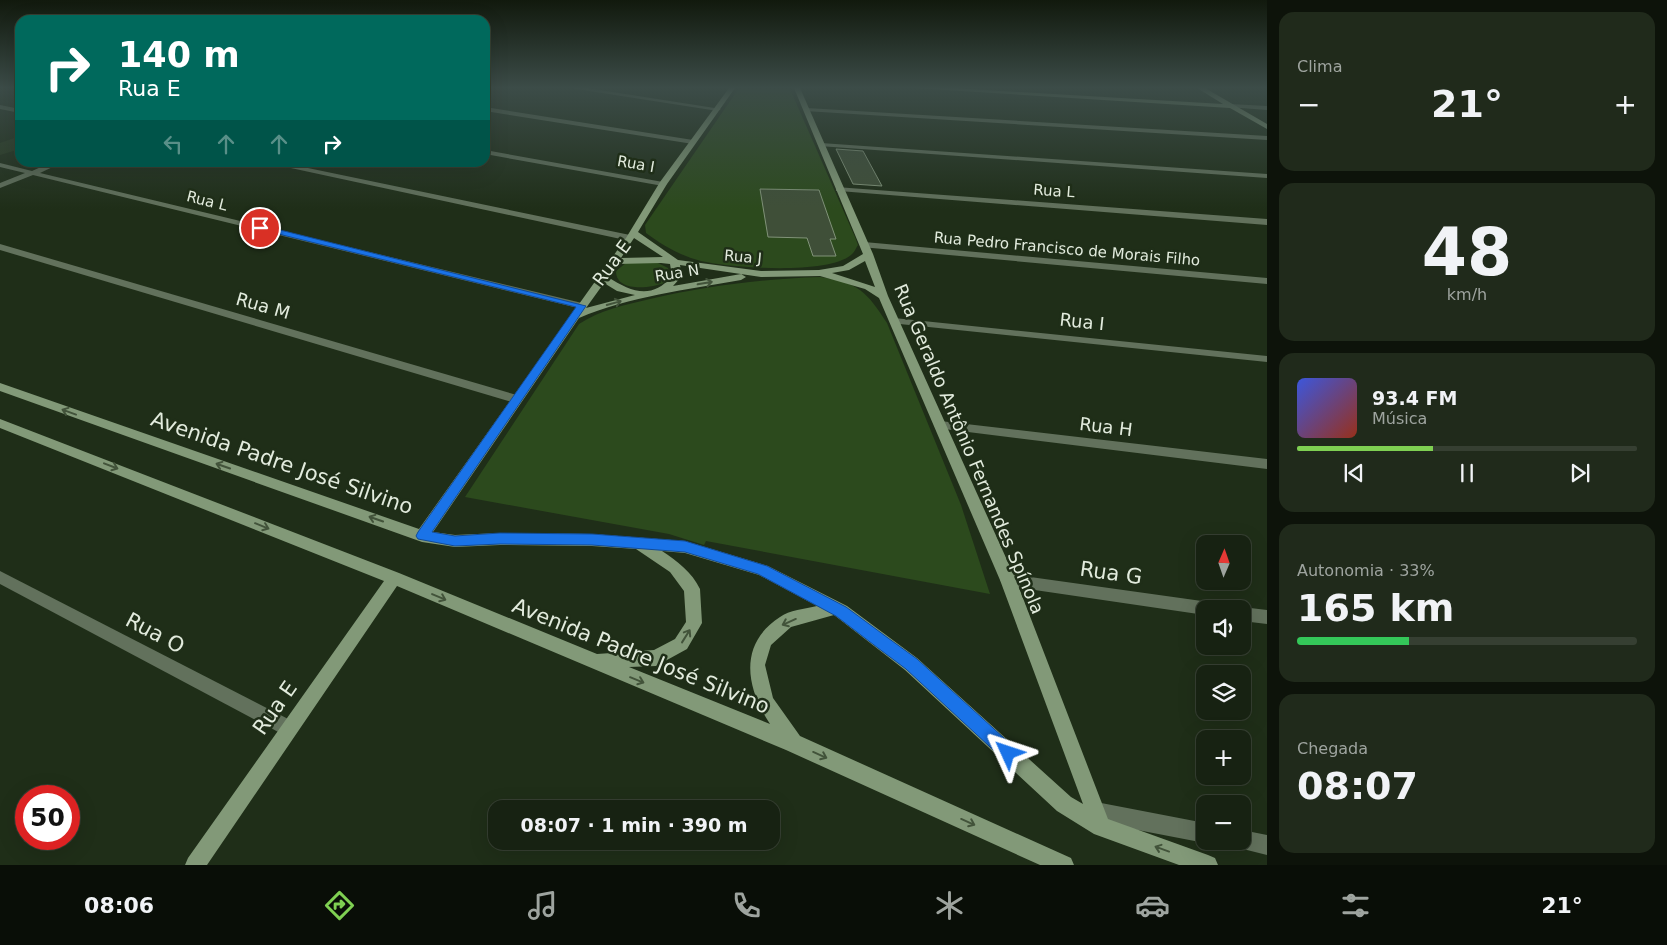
<!DOCTYPE html>
<html lang="pt">
<head>
<meta charset="utf-8">
<style>
  body { margin:0; font-family:"DejaVu Sans",sans-serif; background:#202a1b; color:#f1f3f6; height:100vh; display:flex; flex-direction:column; font-size:19px; white-space:nowrap }
  * { box-sizing:border-box; margin:0 }
  p { font-size:16px; color:#9ea49f }
  .icon { flex:none; width:28px; height:28px; fill:none; stroke:currentColor; stroke-width:2; stroke-linecap:round; stroke-linejoin:round }
  .map { position:relative; flex:1; overflow:hidden }
  .drawer { display:flex; flex-direction:column; gap:12px; padding:12px; background:#0d130a; width:400px }
  .drawer>* { flex:none }
  .top-card { position:absolute; left:15px; top:15px; width:475px; height:152px; border-radius:15px; box-shadow:0 5px 20px #0002,0 0 0 1px #363f32; background:#00695c; color:#fff; overflow:hidden }
  .needle { width:32px; rotate:2deg }
  .controls { position:absolute; left:1196px; top:535px; display:grid; gap:10px }
  .controls a { display:grid; place-items:center; width:55px; height:55px; border-radius:10px; background:#172212; box-shadow:0 5px 20px #0002,0 0 0 1px #363f32; font-size:25px }
  .speed { position:absolute; left:15px; top:785px; display:flex; gap:10px; font-size:25px; font-weight:700; text-align:center }
  .speed>* { display:grid; place-content:center; width:65px; height:65px; border-radius:50%; background:#172212; box-shadow:0 5px 20px #0002,0 0 0 1px #363f32; line-height:1 }
  .speed .limit { border:8px solid #d22; background:#fff; color:#111 }
  .pin { position:absolute; display:grid; place-items:center; width:42px; height:42px; color:#fff; margin:-21px; border:2px solid #fff; border-radius:50%; box-shadow:0 1px 5px #0007 }
  .me { position:absolute; width:55px; margin:-28px; rotate:312deg; stroke-linejoin:round; filter:drop-shadow(0 0 4px #0008) }
  .turn { display:flex; align-items:center; gap:18px; height:105px; padding:0 20px; font-size:22px }
  .turn .icon { width:65px; height:65px; stroke-width:2.5 }
  .turn b { display:block; font-size:35px; line-height:42px }
  .lanes { display:flex; align-items:center; height:48px; padding:0 20px; background:#0003; justify-content:center; gap:25px; direction:ltr }
  .lanes .off { opacity:.35 }
  .big { font-size:38px; font-weight:600; line-height:1.1 }
  .drawer .widget { flex:1; display:flex; flex-direction:column; justify-content:center; gap:8px; min-width:0; padding:0 18px; border-radius:15px; background:#202a1b }
  .drawer .dial { align-items:center; gap:0 }
  .dial b { font-size:65px; line-height:1 }
  .song { display:flex; align-items:center; gap:15px }
  .cover { width:60px; height:60px; border-radius:8px; background:linear-gradient(135deg,hsl(230 70% 55%),hsl(10 70% 35%)) }
  .played { height:5px; border-radius:2px; background:linear-gradient(90deg,#7fd052 40%,#363f32 40%) }
  .keys { display:flex; justify-content:space-around; direction:ltr }
  .heat { display:flex; justify-content:space-between; align-items:center; font-size:28px; direction:ltr }
  .charge { height:8px; border-radius:4px; background:linear-gradient(90deg,#34c759 33%,#363f32 0) }
  .trip { position:absolute; left:488px; top:800px; width:292px; height:50px; border-radius:15px; background:#172212; box-shadow:0 5px 20px #0002,0 0 0 1px #363f32; font-weight:600; line-height:50px; text-align:center }
  .dock { display:flex; height:80px; justify-content:space-around; align-items:center; background:#090e07; color:#9ea49f }
  .dock .icon { width:35px; height:35px }
  .dock .active { color:#7fd052 }
  .dock b { font-size:22px; color:#f1f3f6 }
  main { display:flex; flex:1; min-height:0 }
  .map>svg:first-child { display:block }
</style>
</head>
<body>
<main>
<div class="map">
<svg width="1267" height="865" viewBox="0 0 1267 865">
  <rect width="100%" height="100%" fill="#1f2e18"/>
  <path fill="#283a1f" d="M20,136v13l-20,6v-12z"/>
  <g fill="#2c4a1d">
    <path d="M739,88l51,1 65,148 3,8c-2,3 -4,8 -7,10 -24,20 -120,13 -150,6 -20,-5 -39,-16 -55,-28l-1,-8z"/>
    <path d="M654,261l14,7 2,5 -6,10c-13,5 -48,10 -48,-12l10,-8z"/>
    <path d="M820,277c38,5 47,15 67,46l74,182 29,89 -284,-53 -2,4 -35,-11 -204,-37 114,-173c21,-14 46,-19 71,-25 57,-13 112,-20 170,-22z"/>
  </g>
  <g fill="#3f4f38" stroke="#819379">
    <path d="M836,149l27,2 19,35 -29,-2z"/>
    <path d="M760,189l59,1 17,49h-6l6,17h-23l-6,-18 -39,-1z"/>
  </g>
  <g fill="none" stroke-linecap="round" stroke-linejoin="round">
    <g fill="#62715c" fill-rule="evenodd">
      <path d="M570,88h17l134,21 -3,2z"/>
      <path d="M1230,104l37,2v4l-39,-3z"/>
      <path d="M0,105l20,4v4l-20,-4z"/>
      <path d="M485,107l208,33 3,2 -3,2 -208,-33z"/>
      <path d="M807,108l460,28v4l-462,-29z"/>
      <path d="M821,143l446,31v4l-448,-32 -1,-1z"/>
      <path d="M485,150l178,32 4,2 -4,2 -178,-32z"/>
      <path d="M52,162h11l-23,11 542,130 5,3 -5,3 -549,-134 -33,13v-5l25,-10 -25,-6v-4l32,8z"/>
      <path d="M263,162h16l351,73 4,3 -4,3z"/>
      <path d="M836,187l431,32v6l-428,-34h-3z"/>
      <path d="M864,242l403,36v6l-406,-37 -1,-2z"/>
      <path d="M0,244l520,152 2,3 -2,3h-8l-512,-152z"/>
      <path d="M894,318l373,38v6l-377,-39v-4z"/>
      <path d="M940,421l327,38v10l-331,-41 -2,-3z"/>
      <path d="M0,571l294,151 3,6 -3,6 -6,3 -6,-3 -282,-150z"/>
      <path d="M1008,574l201,28 6,2 2,5h-12v6l-197,-29 -5,-1 -3,-5 3,-5z"/>
      <path d="M1242,607l25,3v14l-25,-3v-12h-5z"/>
      <path d="M1096,802l109,21v18h4l-4,2 -109,-21 -7,-3 -3,-7 3,-7z"/>
      <path d="M1242,830l25,5v20l-32,-8 -3,-6h10z"/>
    </g>
    <g fill="#829978" fill-rule="evenodd">
      <path d="M729,88h6l-68,96 -29,48 40,28 83,11 58,-1 24,-4 20,-12 -69,-166h6l73,166 15,42 128,284 92,239 100,36 7,3 3,7h-39l-85,-31 -37,-23 -152,-141 -71,-55 -43,12 -20,18 -6,20 8,33 27,38 271,122 3,7h-34l-254,-115 -389,-164 -190,279h-22l3,-7 196,-277 -384,-153v-9l399,154 198,81 57,-4 21,-11 11,-17 -2,-31 -14,-19 -34,-23 -44,-3 -92,-1 -45,2 -33,-5 -422,-151v-8l419,146 207,-291 34,-56zM634,238l29,19 -42,1zM865,261l10,26 -43,-14 17,-3zM661,263l9,1 2,12c-20,24 -41,16 -64,1l9,-13zM680,265l81,12 59,-1 45,13 14,9 121,282 83,224 -12,-7 -154,-139 -70,-52 -79,-40 -83,-25 -93,-7 -92,-1 -45,2 -22,-3 146,-214c51,-22 108,-28 162,-38l5,-3 -5,-3 -68,12 9,-10zM604,283l13,8 18,4 -49,13zM662,551l23,2 74,22 58,31c-12,3 -28,4 -37,11 -42,27 -34,71 -10,107l-141,-57 27,-1 31,-17 15,-26 -2,-34c-8,-17 -23,-28 -38,-38z"/>
      <path d="M914,88h38l271,16 -26,-16h8l62,36v5l-37,-21z"/>
    </g>
  </g>
  <defs><path id="oneway-shaft" d="M-6 0H5M1.5-3L5.5 0L1.5 3" fill="none" stroke-width="1.6" stroke-linecap="round" stroke-linejoin="round" transform="scale(1.25)"/></defs>
  <g stroke="#42533a">
    <use href="#oneway-shaft" transform="translate(705 283) rotate(-10)"/>
    <use href="#oneway-shaft" transform="translate(614 303) rotate(-15)"/>
    <use href="#oneway-shaft" transform="translate(69 412) rotate(-160)"/>
    <use href="#oneway-shaft" transform="translate(111 466) rotate(21)"/>
    <use href="#oneway-shaft" transform="translate(223 466) rotate(-161)"/>
    <use href="#oneway-shaft" transform="translate(376 519) rotate(-161)"/>
    <use href="#oneway-shaft" transform="translate(262 526) rotate(22)"/>
    <use href="#oneway-shaft" transform="translate(439 597) rotate(23)"/>
    <use href="#oneway-shaft" transform="translate(789 622) rotate(156)"/>
    <use href="#oneway-shaft" transform="translate(686 636) rotate(-58)"/>
    <use href="#oneway-shaft" transform="translate(637 680) rotate(22)"/>
    <use href="#oneway-shaft" transform="translate(820 755) rotate(24)"/>
    <use href="#oneway-shaft" transform="translate(968 822) rotate(24)"/>
    <use href="#oneway-shaft" transform="translate(1162 849) rotate(-160)"/>
  </g>
  <linearGradient id="sky" x2="0" y2="1"><stop stop-color="#11190d"/><stop offset="0.42" stop-color="#3c4c48"/><stop offset="1" stop-color="#3c4c48" stop-opacity="0"/></linearGradient>
  <rect width="1267" height="209" fill="url(#sky)"/>
  <path fill="#1a73e8" stroke="#114b97" d="M260,225l326,81 -154,226 23,4 45,-3 92,1 93,7 82,25 79,41 42,31 29,21 97,88 3,6 -3,6 -6,2 -5,-2 -97,-90 -28,-21 -42,-32 -78,-42 -73,-22 -93,-7 -92,-1 -45,2 -37,-7 -2,-3 2,-4 158,-225 -318,-78 -2,-1z"/>
  <g text-anchor="middle" stroke-width="5" stroke-linejoin="round" paint-order="stroke">
    <g font-size="15" fill="#e2ebdd" stroke="#1f2e18">
      <text transform="translate(636 164) rotate(10)" y="5">Rua I</text>
      <text transform="translate(1054 191) rotate(4)" y="5">Rua L</text>
      <text transform="translate(207 201) rotate(14)" y="5">Rua L</text>
      <text transform="translate(1067 249) rotate(5)" y="5">Rua Pedro Francisco de Morais Filho</text>
      <text transform="translate(743 257) rotate(5)" y="5">Rua J</text>
      <text transform="translate(677 273) rotate(-9)" y="5">Rua N</text>
    </g>
    <g font-size="18" fill="#e2ebdd" stroke="#1f2e18">
      <text transform="translate(612 263) rotate(-54)" y="6">Rua E</text>
      <text transform="translate(263 306) rotate(16)" y="6">Rua M</text>
      <text transform="translate(1082 322) rotate(6)" y="6">Rua I</text>
      <text transform="translate(1106 427) rotate(7)" y="6">Rua H</text>
      <text transform="translate(969 449) rotate(67)" y="6">Rua Geraldo Antônio Fernandes Spínola</text>
    </g>
    <g font-size="21" fill="#e2ebdd" stroke="#1f2e18">
      <text transform="translate(282 463) rotate(19)" y="7">Avenida Padre José Silvino</text>
      <text transform="translate(1111 573) rotate(8)" y="7">Rua G</text>
      <text transform="translate(155 633) rotate(28)" y="7">Rua O</text>
      <text transform="translate(641 656) rotate(22)" y="7">Avenida Padre José Silvino</text>
      <text transform="translate(275 708) rotate(-55)" y="7">Rua E</text>
    </g>
  </g>
</svg>
<div class="controls">
<a><svg class="needle" viewBox="-14 -14 28 28"><path d="M0-13l5 13h-10z" fill="#e53935"/><path d="M0 13l5-13h-10z" fill="#9ea49f"/></svg></a>
<a><svg class="icon" aria-label="sound" viewBox="0 0 24 24"><path d="M4 9h4l5-4v14l-5-4H4zM17 9q2 3 0 6"/></svg></a>
<a><svg class="icon" aria-label="layers" viewBox="0 0 24 24"><path d="M12 4l9 5-9 5-9-5zM3 14l9 5 9-5"/></svg></a>
<a>+</a>
<a>−</a>
</div>
<div class="speed"><div class="limit">50</div></div>
<div class="pin" style="left:260px;top:228px;background:#d93025"><svg class="icon" aria-label="arrive" viewBox="0 0 24 24"><path d="M6 21V4h12l-3 4 3 4H6"/></svg></div>
<svg class="me" style="left:1008px;top:753px" viewBox="-20 -20 40 40"><path d="M0-17L14 15 0 8-14 15z" fill="#1a73e8" stroke="#fff" stroke-width="4"/></svg>
<div class="trip">08:07 · 1 min · 390 m</div>
<div class="top-card">
<div class="turn"><svg class="icon" aria-label="right" viewBox="0 0 24 24"><path d="M7 20v-9h11M14 6l5 5-5 5"/></svg><div><b>140 m</b>Rua E</div></div>
<div class="lanes"><svg class="icon off" aria-label="left" viewBox="0 0 24 24"><path d="M17 20v-9H6M10 6l-5 5 5 5"/></svg><svg class="icon off" aria-label="ahead" viewBox="0 0 24 24"><path d="M12 20V5M6 11l6-6 6 6"/></svg><svg class="icon off" aria-label="ahead" viewBox="0 0 24 24"><path d="M12 20V5M6 11l6-6 6 6"/></svg><svg class="icon" aria-label="right" viewBox="0 0 24 24"><path d="M7 20v-9h11M14 6l5 5-5 5"/></svg></div>
</div>
</div>
<section class="drawer">
<div class="widget"><p>Clima</p>
<div class="heat"><a>−</a><b class="big">21°</b><a>+</a></div>
</div>
<div class="widget dial"><b>48</b><p>km/h</p></div>
<div class="widget">
<div class="song"><i class="cover"></i><div><b>93.4 FM</b><p>Música</p></div></div>
<div class="played"></div>
<div class="keys"><svg class="icon" aria-label="previous" viewBox="0 0 24 24"><path d="M18 5L8 12l10 7zM5 5v14"/></svg><svg class="icon" aria-label="pause" viewBox="0 0 24 24"><path d="M8 5v14M16 5v14"/></svg><svg class="icon" aria-label="next" viewBox="0 0 24 24"><path d="M6 5l10 7-10 7zM19 5v14"/></svg></div>
</div>
<div class="widget"><p>Autonomia · 33%</p><b class="big">165 km</b><div class="charge"></div></div>
<div class="widget"><p>Chegada</p><b class="big">08:07</b></div>
</section>
</main>
<nav class="dock">
<b>08:06</b>
<svg class="icon active" aria-label="directions" viewBox="0 0 24 24"><path d="M12 3l9 9-9 9-9-9zM9 14v-3h6M13 9l2 2-2 2"/></svg>
<svg class="icon" aria-label="music" viewBox="0 0 24 24"><path d="M9 18V5l10-2v13"/><circle cx="6" cy="18" r="3"/><circle cx="16" cy="16" r="3"/></svg>
<svg class="icon" aria-label="phone" viewBox="0 0 24 24"><path d="M5 4h4l2 5-3 2q2 4 5 5l2-3 5 2v4C11 20 4 13 5 4z"/></svg>
<svg class="icon" aria-label="climate" viewBox="0 0 24 24"><path d="M12 3v18M4 7l16 10M4 17L20 7"/></svg>
<svg class="icon" aria-label="car" viewBox="0 0 24 24"><path d="M5 17H2v-5l4-1 3-4h7l3 4 3 1v5h-3M9 17h6M6 11h13"/><circle cx="7" cy="17" r="2"/><circle cx="17" cy="17" r="2"/></svg>
<svg class="icon" aria-label="filters" viewBox="0 0 24 24"><path d="M4 7h16M4 17h16"/><circle cx="9" cy="7" r="2"/><circle cx="15" cy="17" r="2"/></svg>
<b>21°</b>
</nav>
</body>
</html>
